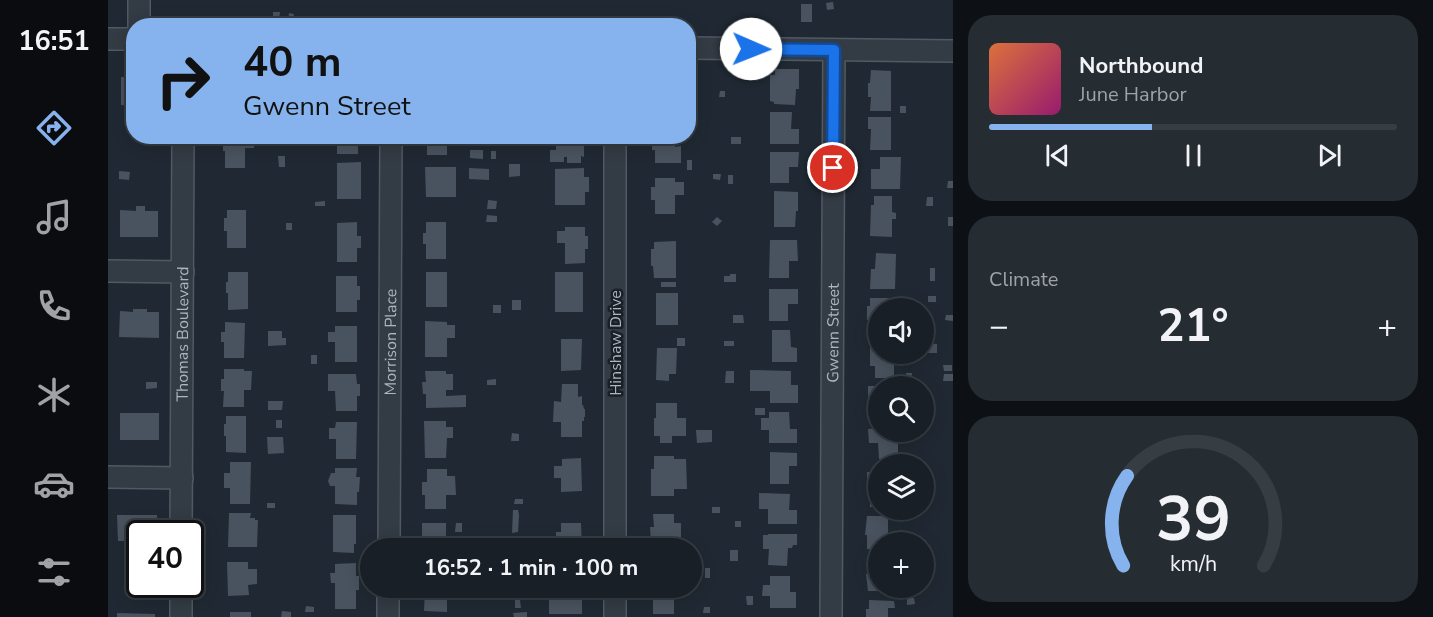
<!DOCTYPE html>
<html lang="en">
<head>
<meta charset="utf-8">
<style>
  body { margin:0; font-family:"Nunito Sans",sans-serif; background:#252c32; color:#f1f3f6; height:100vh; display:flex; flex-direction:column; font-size:22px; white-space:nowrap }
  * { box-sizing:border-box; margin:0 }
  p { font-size:20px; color:#9fa2a7 }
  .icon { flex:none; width:33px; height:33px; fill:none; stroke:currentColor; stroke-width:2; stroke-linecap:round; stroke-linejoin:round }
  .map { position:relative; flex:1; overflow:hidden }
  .details { display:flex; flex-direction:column; gap:15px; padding:15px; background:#0d1115; width:480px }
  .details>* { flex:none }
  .top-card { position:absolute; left:18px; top:18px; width:570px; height:126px; border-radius:24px; box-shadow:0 3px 15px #0003,0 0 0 2px #363d43; background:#86b3ed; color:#111; overflow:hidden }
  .tools { position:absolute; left:760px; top:298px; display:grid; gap:12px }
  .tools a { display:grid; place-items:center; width:66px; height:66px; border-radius:50%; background:#181f26; box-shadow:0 3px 15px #0003,0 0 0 2px #363d43; font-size:30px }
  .speed { position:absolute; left:18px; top:520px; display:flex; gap:12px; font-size:30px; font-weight:700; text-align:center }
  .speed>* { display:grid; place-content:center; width:78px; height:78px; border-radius:50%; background:#181f26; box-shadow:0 3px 15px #0003,0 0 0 2px #363d43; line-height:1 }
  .speed .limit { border:3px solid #111; border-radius:9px; background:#fff; color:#111 }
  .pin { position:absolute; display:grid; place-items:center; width:51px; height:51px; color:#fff; margin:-26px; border:3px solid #fff; border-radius:50%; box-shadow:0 2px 6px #0007 }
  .me { position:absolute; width:66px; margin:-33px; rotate:91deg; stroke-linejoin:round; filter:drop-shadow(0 0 4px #0008) }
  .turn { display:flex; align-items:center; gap:21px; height:126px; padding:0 18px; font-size:27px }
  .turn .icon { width:78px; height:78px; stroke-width:2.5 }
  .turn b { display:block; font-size:42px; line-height:51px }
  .big { font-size:45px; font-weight:700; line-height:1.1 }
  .details .tile { flex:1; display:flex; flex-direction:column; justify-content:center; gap:9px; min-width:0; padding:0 21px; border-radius:24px; background:#252c32 }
  .details .dial { align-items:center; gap:0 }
  .dial svg { height:156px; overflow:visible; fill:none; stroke:#363d43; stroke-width:7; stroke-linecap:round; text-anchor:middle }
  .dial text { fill:#f1f3f6; stroke:none }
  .song { display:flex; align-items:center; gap:18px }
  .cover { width:72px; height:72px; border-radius:9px; background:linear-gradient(135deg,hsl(20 70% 55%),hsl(320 70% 35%)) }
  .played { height:6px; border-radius:3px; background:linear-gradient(90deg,#86b3ed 40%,#363d43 40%) }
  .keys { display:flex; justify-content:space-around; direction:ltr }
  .heat { display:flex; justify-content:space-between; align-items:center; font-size:33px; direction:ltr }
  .trip { position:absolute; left:252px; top:538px; width:342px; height:60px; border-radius:30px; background:#181f26; box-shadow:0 3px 15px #0003,0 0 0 2px #363d43; font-weight:700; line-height:60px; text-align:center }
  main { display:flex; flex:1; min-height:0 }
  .dock { display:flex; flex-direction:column; width:108px; justify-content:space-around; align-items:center; background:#0a0c0f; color:#9fa2a7 }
  .dock .icon { width:42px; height:42px }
  .dock .selected { color:#86b3ed }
  .dock b { font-size:27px; color:#f1f3f6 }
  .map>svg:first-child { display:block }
</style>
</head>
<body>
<main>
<nav class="dock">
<b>16:51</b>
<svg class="icon selected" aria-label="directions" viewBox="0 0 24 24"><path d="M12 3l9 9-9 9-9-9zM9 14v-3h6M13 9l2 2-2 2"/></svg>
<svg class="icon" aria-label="music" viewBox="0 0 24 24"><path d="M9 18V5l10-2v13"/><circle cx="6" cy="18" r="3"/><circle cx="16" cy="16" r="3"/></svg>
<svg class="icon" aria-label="phone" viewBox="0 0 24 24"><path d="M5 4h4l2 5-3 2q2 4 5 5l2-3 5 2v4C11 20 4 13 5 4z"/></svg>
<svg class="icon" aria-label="climate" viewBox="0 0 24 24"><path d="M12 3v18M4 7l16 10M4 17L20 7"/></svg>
<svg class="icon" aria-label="car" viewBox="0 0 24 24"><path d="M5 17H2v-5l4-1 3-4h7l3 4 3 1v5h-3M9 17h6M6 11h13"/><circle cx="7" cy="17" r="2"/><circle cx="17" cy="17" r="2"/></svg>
<svg class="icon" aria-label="filters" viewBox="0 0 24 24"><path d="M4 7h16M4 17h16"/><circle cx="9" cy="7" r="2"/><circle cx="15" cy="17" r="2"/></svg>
</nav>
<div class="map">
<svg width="845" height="617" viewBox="0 0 845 617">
  <rect width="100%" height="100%" fill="#202933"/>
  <g fill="#49535f">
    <path d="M725,2l1,7 -7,1 -1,-7z"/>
    <rect x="693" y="4" width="11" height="18"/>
    <path d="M165,12h7l-1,8h-6z"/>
    <path d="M181,13l5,1 -1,9h-5z"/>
    <path d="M667,69h24v20h-3l-1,16 -21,-1v-2l-4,-1v-26h5z"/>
    <path d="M763,70l20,1v40h-21l1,-14h-3v-14h2z"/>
    <rect x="13" y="77" width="13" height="28"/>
    <path d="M612,91h5v6h-6z"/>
    <rect x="792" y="106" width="6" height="7"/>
    <path d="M662,112h22l-1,17h8v15h-29z"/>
    <path d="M760,117h23v33h-21l1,-21h-3z"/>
    <path d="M117,136h29v12h-9v20h-20v-17h-2v-13h2z"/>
    <path d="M229,136h23v4h-2v14h-21z"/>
    <path d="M315,136h24v19h-20v-13h-4z"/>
    <rect x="405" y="136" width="17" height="8"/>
    <path d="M448,136h28v21l-3,-1v7h-14v-6h-3v5h-14v-12h6z"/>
    <path d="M544,136h23v11l6,-1v17h-26v-13h-3z"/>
    <rect x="623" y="137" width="10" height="7"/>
    <path d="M362,150h13v9l-13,-1z"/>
    <rect x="383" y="151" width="5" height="8"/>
    <path d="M662,152h29l-1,15h-9v16h-19z"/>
    <path d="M170,156h7v11h-6z"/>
    <path d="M772,157h21l-1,32h-29v-20h9z"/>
    <rect x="579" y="160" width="5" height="10"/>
    <path d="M253,162v37h-24v-36z"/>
    <path d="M401,164h11v12l-11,1z"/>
    <path d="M317,167h31v30h-30z"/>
    <path d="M361,168l20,1v11l-20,-1z"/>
    <path d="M476,168v9h5v15h-4v13h-30v-36z"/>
    <path d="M11,171l11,1 -1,8 -10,-1z"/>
    <path d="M605,174h8l-1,6 -7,-1z"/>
    <rect x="620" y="175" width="5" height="9"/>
    <path d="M547,178h20v4h9v13h-9v19h-20v-14h-4v-13h4z"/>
    <path d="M840,181h5v7h-6z"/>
    <path d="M666,191l24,1v19h-2l-1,16h-21z"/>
    <path d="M766,196h18v16l4,1v6h-4v18l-22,-1 1,-31h3z"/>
    <path d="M819,197h6v9h-7z"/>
    <path d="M380,200l9,1 -1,8h-9z"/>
    <path d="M217,201v5h-10v-4z"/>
    <path d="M28,206h9v5h13v26h-38v-27l16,1z"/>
    <path d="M119,210h19v38h-19v-17h-3v-13h3z"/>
    <path d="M379,215l10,1v6h-11z"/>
    <path d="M609,217l5,4 -5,5 -5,-4z"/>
    <rect x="840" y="217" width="5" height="9"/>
    <path d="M249,222v14h4v12h-4v14h-20v-39z"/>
    <path d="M318,222h20v37h-20v-15h-3v-11h3z"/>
    <rect x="178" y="223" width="6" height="7"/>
    <path d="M457,227h20v9h3v13h-3v14l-20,1v-21h-8v-12h8z"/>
    <path d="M662,240h27l1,21h-9v17h-20z"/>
    <path d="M568,241v37h-22l-1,-12h-2v-17h3v-7z"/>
    <path d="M768,253l20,1 -1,35h-25l1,-20h4z"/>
    <rect x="822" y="268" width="5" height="13"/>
    <path d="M120,272h20v37l-20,1v-17h-2v-11h2z"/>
    <rect x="318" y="272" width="21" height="35"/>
    <rect x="447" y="272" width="28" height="40"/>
    <path d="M622,274h6v8h-12v-6h6z"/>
    <path d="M228,276h21v10h3v14h-3v12h-21z"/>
    <rect x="553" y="282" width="15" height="5"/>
    <path d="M661,289h29v15h-10v17h-19z"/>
    <rect x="548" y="293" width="22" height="32"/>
    <rect x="820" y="296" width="8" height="6"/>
    <path d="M762,298h19v11h-10v26h-9v-15h-3v-14h3z"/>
    <rect x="404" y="300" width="9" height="10"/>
    <rect x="385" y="305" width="8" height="8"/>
    <path d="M25,309h14v3h12v26l-40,-1 1,-26 13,1z"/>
    <path d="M625,315h10l1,8h-11z"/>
    <path d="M838,315h7v6l-8,-1z"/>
    <path d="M317,321l22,1v3h8v13h-8v19h-22z"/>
    <path d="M117,322l20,1 -1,35h-20v-16h-3v-10h4z"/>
    <path d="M227,326h22v36h-22v-20h-7v-10h7z"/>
    <path d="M664,330h18l1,17 6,1v14h-25z"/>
    <path d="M160,331h14v7h4v7l-18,1z"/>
    <rect x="569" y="338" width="8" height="8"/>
    <path d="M453,339h21l-1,31 -20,1z"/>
    <rect x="616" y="341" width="10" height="5"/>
    <path d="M818,343l11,1v9h-11z"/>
    <path d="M762,344h9v10h22v8h-7v16h-19v-12h-5z"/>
    <path d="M549,348h20l-1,26h-7v7l-13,-1z"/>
    <rect x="203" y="355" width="6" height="9"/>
    <path d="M835,365h9v6h-8z"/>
    <path d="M116,369h20v2h8l-1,19h-7v17h-21l1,-16h-3v-12h3z"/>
    <path d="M642,370l41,1v14h7v18h-28v-12h-20z"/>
    <path d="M317,371h21v3h7v16h-7v6l20,-1v12l-40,1v-14h-3l-1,-12h4z"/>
    <path d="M618,371h8v12h-9z"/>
    <path d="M798,373h6l-1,8 -5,-1z"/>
    <path d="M220,374h28l1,10h3v12h-3v15h-21l-1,-20h-7z"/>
    <path d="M836,374h9v7h-10z"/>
    <path d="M388,379v6h-9v-5z"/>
    <path d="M38,382h11v6l-11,1z"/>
    <path d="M454,384h16v13l4,-1v9h1l1,4h1v8h-1v4h-2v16h-21v-15h-8l1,-21 7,1z"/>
    <path d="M760,386h11v35h-8v-15h-3z"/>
    <path d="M160,401h15l-1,9h-14z"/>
    <path d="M548,403h21v15h9v18h-14v7h-12v-7h-6v-18h2z"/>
    <rect x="647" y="408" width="10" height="7"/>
    <path d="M661,412h20l1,17h7v14h-28v-13h-8v-12h8z"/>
    <rect x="12" y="413" width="39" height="27"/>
    <path d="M118,416h20v37l-20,-1v-16h-2v-12h2z"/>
    <rect x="168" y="420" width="6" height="8"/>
    <path d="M316,421h22v6h7v11h-6l-1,20h-21z"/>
    <path d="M228,422h21l-1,37h-20v-20h-7v-11h6z"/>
    <path d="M771,428v4h19v27h-19l-1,-16h-9l-1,-14z"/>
    <path d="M588,430h16v12l-15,1z"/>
    <path d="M404,433l7,1v7h-8z"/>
    <path d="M159,437h16l1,16 -16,1z"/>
    <path d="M662,452l27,1v13h-8v18h-19z"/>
    <path d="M546,456h20v3h12l1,30h-13v7h-23v-27h3z"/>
    <path d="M473,458l1,33 -21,1v-14h-7v-12h8v-7z"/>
    <path d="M122,462h21l-1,42h-20v-16h-6v-15h6z"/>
    <path d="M227,468h22l-1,9h4l-1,15h-2v13l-22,-1v-18h-5l-2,-5 3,-8h4z"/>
    <path d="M319,469h20v7h8l1,19h-10v14h-21v-14h-3v-13h5z"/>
    <path d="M759,472h12v35h-9v-14h-3z"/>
    <path d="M651,493l31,1 -1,16h8v14h-29v-15h-9z"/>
    <path d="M407,499h8v5h-9z"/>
    <rect x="159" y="503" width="8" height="5"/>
    <rect x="604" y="507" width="8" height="6"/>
    <path d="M405,510h5l1,5 -1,17 -6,1z"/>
    <path d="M121,513h22l-1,5h5v2h3l-1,27h-29z"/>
    <path d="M545,514h21v9h7v14h-7v12h-21v-6h-2l-1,-16h4z"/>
    <path d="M9,515h40v19h-17v14l-16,1v-8h-6z"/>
    <path d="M225,515h23v29h-2v9l-21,-1z"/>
    <path d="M759,516h21v27h-9v6h-12v-14h-2z"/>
    <rect x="627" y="521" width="6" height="6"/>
    <rect x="314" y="523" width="24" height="26"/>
    <path d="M348,523h6v9h-7z"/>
    <path d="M453,523h20l1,26h-21v-6h-5v-11h5z"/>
    <path d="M660,534h29v11h-4l-1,3h-4l-1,18 -19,-1 1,-16h-6v-14h5z"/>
    <rect x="622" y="550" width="8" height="11"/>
    <path d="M760,559h11v29h11v3h-22l-2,-17h2z"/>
    <path d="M119,562h21v7h9v15l-9,1 1,10 -21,1z"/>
    <path d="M248,563v13h3v14h-3v19h-21v-26h-4l-1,-10h5v-9z"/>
    <rect x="597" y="568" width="5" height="10"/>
    <path d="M662,576h20v16h6v16h-26v-12h-8l1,-11h7z"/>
    <path d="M317,588h58v5h-7v-2h-29v21l-23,-1z"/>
    <path d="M444,588h30v26h-33v-21h3z"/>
    <path d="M542,588h24v26h-21v-15h-3z"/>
    <path d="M638,596h7v9h-6z"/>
    <path d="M799,598h7l1,6 -8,1z"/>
    <path d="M407,600h5l1,8h-6z"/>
    <path d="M761,600l25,1 1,7h-7v9h-22v-8h3z"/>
    <path d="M198,606l8,1v5h-9z"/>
    <path d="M596,607h6v6h-7z"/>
    <path d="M174,611l9,1v5h-10z"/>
    <rect x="122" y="612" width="21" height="5"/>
    <path d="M419,612v5h-13l-1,-4z"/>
    <path d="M9,613l38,1v3h-38z"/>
  </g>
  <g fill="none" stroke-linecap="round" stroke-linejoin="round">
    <defs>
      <g id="minor">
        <path d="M31,0v26"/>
        <path d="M0,39h26"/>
        <path d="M580,48l265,3"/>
        <path d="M507,136v413"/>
        <path d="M0,271l75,1"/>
        <path d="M0,477l74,1"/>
        <path id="s1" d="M73,534l2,-398"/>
        <path id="s2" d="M281,549l2,-413"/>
        <path d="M507,588v29"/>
        <path d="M73,617v-32"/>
        <path d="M280,617v-29"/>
        <path id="s3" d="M723,617l3,-567"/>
      </g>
    </defs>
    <use href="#minor" stroke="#515962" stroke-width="24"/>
    <use href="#minor" stroke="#333b44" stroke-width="21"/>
  </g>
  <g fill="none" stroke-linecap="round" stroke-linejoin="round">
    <defs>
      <path id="route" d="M643,49l83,1 -1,118"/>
    </defs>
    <use href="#route" stroke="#114b97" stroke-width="15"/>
    <use href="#route" stroke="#1a73e8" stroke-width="10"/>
  </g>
  <g text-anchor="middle" stroke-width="5" stroke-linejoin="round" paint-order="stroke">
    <g font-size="16" fill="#adb6c1" stroke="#192028">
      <text dy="6" stroke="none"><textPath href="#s3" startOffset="284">Gwenn Street</textPath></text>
      <text dy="6" stroke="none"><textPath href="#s1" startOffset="200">Thomas Boulevard</textPath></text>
      <text dy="6" stroke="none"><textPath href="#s2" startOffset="207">Morrison Place</textPath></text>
      <text transform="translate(507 343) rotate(-90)" y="6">Hinshaw Drive</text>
    </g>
  </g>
</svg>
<div class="tools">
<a><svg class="icon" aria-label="sound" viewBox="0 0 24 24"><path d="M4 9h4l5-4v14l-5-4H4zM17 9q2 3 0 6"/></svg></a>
<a><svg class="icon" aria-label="search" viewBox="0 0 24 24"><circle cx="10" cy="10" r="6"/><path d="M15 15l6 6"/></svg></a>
<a><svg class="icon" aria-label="layers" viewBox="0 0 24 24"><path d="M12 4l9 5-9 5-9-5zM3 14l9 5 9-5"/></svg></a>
<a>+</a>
</div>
<div class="speed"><div class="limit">40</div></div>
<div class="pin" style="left:725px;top:168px;background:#d93025"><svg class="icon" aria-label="arrive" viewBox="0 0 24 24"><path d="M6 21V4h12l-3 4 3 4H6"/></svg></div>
<svg class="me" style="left:643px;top:49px" viewBox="-20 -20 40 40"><circle r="19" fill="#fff"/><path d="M0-13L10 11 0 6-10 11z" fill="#1a73e8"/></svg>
<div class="trip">16:52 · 1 min · 100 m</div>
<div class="top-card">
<div class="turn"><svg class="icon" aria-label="right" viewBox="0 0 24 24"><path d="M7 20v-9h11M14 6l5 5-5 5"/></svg><div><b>40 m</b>Gwenn Street</div></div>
</div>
</div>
<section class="details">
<div class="tile">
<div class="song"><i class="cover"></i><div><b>Northbound</b><p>June Harbor</p></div></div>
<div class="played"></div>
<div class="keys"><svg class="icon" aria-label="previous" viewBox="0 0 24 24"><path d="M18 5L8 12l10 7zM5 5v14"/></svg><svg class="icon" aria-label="pause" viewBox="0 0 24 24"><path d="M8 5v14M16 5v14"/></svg><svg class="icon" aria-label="next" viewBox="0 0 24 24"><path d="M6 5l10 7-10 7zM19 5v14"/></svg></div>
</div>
<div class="tile"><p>Climate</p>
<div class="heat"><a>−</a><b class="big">21°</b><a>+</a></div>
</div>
<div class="tile dial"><svg viewBox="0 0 100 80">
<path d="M14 69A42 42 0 1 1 86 69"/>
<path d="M14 69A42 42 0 0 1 16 23" stroke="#86b3ed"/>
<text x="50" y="56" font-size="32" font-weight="700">39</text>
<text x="50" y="72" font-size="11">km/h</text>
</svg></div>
</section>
</main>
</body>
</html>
